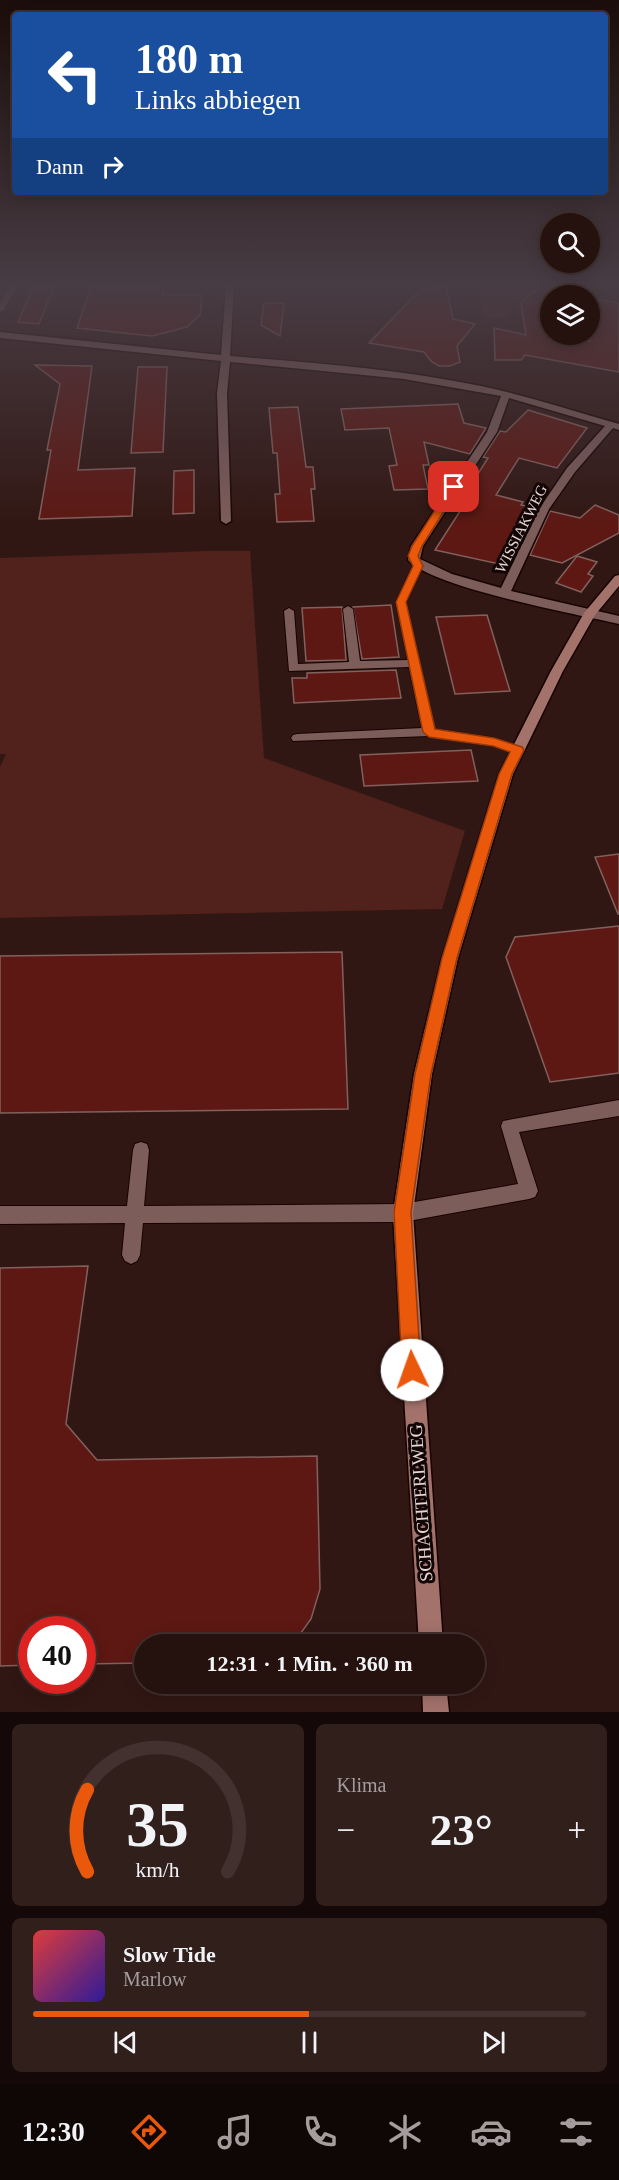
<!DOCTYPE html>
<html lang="de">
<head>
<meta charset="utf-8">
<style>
  body { margin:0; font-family:"Times New Roman",serif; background:#311f1c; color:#f1f3f6; height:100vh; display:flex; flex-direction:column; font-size:22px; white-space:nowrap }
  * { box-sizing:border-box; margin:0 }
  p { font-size:20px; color:#a39d9e }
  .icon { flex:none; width:33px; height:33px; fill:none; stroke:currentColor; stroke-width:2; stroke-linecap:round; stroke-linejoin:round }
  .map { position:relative; height:1712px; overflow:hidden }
  .details { display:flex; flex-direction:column; gap:12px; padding:12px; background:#140908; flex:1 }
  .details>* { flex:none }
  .top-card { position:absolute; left:12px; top:12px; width:596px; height:183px; border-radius:6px; box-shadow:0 3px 15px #0003,0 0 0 2px #42312e; background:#1a4fa0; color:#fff; overflow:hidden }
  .tools { position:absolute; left:540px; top:213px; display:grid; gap:12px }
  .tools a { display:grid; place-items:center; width:60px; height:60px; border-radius:50%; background:#25110e; box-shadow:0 3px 15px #0003,0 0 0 2px #42312e; font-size:30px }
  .speed { position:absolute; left:18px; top:1616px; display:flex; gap:12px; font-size:30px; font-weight:700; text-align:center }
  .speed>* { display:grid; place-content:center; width:78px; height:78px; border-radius:50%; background:#25110e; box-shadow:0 3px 15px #0003,0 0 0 2px #42312e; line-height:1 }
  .speed .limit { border:9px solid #d22; background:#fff; color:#111 }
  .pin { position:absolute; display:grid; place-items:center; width:51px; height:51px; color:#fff; margin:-26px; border-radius:12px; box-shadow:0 3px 9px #0006 }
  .me { position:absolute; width:66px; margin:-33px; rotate:357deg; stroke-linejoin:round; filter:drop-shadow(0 0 4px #0008) }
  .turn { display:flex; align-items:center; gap:21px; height:126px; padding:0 24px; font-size:27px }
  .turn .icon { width:78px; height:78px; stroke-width:2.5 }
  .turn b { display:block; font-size:42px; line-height:51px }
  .then { display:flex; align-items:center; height:57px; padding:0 24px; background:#0003; gap:12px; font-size:22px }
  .big { font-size:45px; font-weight:800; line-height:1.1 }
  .details .card { flex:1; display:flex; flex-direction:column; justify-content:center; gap:9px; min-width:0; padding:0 21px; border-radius:9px; background:#311f1c }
  .details .dial { align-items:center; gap:0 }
  .dial svg { height:156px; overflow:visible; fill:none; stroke:#42312e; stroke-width:7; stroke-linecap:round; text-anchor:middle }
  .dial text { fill:#f1f3f6; stroke:none }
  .song { display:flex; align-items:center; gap:18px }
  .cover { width:72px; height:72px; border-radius:9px; background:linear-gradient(135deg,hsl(0 70% 55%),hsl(250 70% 35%)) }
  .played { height:6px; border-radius:3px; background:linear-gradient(90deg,#ea580c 50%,#42312e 50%) }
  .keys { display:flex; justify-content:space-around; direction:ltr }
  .heat { display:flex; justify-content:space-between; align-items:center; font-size:33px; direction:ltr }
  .details .tiles { flex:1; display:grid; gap:12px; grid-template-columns:1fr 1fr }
  .card:last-child { grid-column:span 2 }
  .trip { position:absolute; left:134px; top:1634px; width:351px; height:60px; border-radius:30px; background:#25110e; box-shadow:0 3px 15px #0003,0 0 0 2px #42312e; font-weight:800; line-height:60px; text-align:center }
  .tabs { display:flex; height:96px; justify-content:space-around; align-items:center; background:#0f0706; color:#a39d9e }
  .tabs .icon { width:42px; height:42px }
  .tabs .current { color:#ea580c }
  .tabs b { font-size:27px; color:#f1f3f6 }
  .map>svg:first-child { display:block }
</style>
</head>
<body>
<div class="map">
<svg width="619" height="1712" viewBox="0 0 619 1712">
  <rect width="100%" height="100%" fill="#311713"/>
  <g fill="#51211b">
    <path d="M477,286h52l-21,31 -24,1z"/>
    <path d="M208,551h42l14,207 201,73 -23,78 -442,9v-151l6,-13h-6v-196z"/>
  </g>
  <g fill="#5d1813" stroke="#82615d" stroke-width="1.5">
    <path d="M436,286h10l7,33 22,5 -18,22 3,16 -10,4h-11l-7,-4 -8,-10 -55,-9 52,-54z"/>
    <path d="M33,287h21l-15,37 -21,-2z"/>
    <path d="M91,287h73l-2,8h40l-2,20 -13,12 -35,9 -75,-8z"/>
    <path d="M541,289l9,3v42l40,7v-43l29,5v69l-94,-17 -4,5h-26l-1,-32 32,7 -5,-32 8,-9z"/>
    <path d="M264,303h20l-4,33 -19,-11z"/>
    <path d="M35,365l57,1 -14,104 57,-2 -3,48 -93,3 12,-69h-4l13,-66z"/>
    <path d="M138,367h29l-4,85 -32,1z"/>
    <path d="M458,404l6,19 22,5 -16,26 -46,-12 5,23h-6l5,24 -34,1 -5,-24 8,-1 -8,-37 -44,2 -4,-21z"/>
    <path d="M298,407l8,60h7l2,22h-4l3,32 -37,1 -2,-28h5l-3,-41h-4l-4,-45z"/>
    <path d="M528,410l59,18 -30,40 -38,-10 -23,37 27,7 -2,3 16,3 -21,43 -10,-3 -7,16 -64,-14 40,-62h-6l19,-30 -5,-1 17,-26 6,1z"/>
    <path d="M194,470v43l-21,1 1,-43z"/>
    <path d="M595,505l24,10v18l-57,30 -32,-8 20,-44 30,7z"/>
    <path d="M577,556l20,6 -9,12 5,2 -12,16 -25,-9z"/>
    <path d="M391,605l8,52 -37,2 -9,-52z"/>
    <path d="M342,607l4,53 -40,1 -4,-53z"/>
    <path d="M487,615l23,76 -55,3 -19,-77z"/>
    <path d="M396,670l5,28 -107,5 -2,-25h15v-5z"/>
    <path d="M471,750l7,31 -114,5 -4,-31z"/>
    <path d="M619,854v60h-1l-23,-57z"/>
    <path d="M619,926v147l-69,9 -44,-125 9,-20z"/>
    <path d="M342,952l6,157 -348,4v-157z"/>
    <path d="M88,1266l-22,158 31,36 220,-4 3,133 -9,30 -18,25h-149v19l-62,1v-35h-50v36l-32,1v-398z"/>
  </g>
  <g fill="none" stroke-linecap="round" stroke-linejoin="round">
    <defs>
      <g id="lane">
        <path d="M9,286h8l-13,24 -4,2v-9z"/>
        <path d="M418,563l5,3 -17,36 28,127 60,9 28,9 2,3 -2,3 -4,1 -25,-8 -64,-10 -136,5 -2,-3 2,-3 4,-1 125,-6 -13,-61 -120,4 -5,-60 5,-3 5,3 4,53 51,-2 -6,-53 5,-3 5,3 7,52 48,-1 -12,-58 17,-36z"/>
        <path d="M619,1100v16l-100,16 19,59 -3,6 -6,2 -126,23 -260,1 -3,32 -3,6 -6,3 -6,-3 -3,-6 3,-32 -125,1v-18h127l6,-56 2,-6 6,-2 6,2 2,6 -5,56 259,-2 115,-20 -17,-58 2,-5z"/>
      </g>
      <path id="street" d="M226,286h8l-4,70c84,7 169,13 251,30 47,10 92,25 138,38v6l-6,-2 -38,44 -26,37 -38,82 108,25v8c-42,-10 -186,-36 -211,-64l3,-14 76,-114 14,-36 -97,-17 -174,-17 -3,31 4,128 -5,3 -5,-3 -4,-128 4,-32 -221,-23v-6l221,23zM509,398l96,28 -38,42 -28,41 -38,79 -49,-14 -32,-15 3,-13 74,-114z"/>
      <g id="secondary">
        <path d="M619,575v11l-24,29 -32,56 -50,103 -55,184 -26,116 -19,139 30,431h-24l-26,-431 21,-139 28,-116 57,-184 52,-103 33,-58 31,-37z"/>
        <path d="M422,1683h24l3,29h-26z"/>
      </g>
    </defs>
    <use href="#lane" stroke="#170302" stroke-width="2"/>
    <use href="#street" stroke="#170302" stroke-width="3"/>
    <use href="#secondary" stroke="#170302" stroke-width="3"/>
    <use href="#lane" fill="#7d5d59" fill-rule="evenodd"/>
    <use href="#street" fill="#7d5d59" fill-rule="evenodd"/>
    <use href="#secondary" fill="#a2726b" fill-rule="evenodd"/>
  </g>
  <linearGradient id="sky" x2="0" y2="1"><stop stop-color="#1b0d0a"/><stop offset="0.54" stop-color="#483c44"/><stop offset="1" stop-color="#483c44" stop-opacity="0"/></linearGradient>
  <rect width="619" height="526" fill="url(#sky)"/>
  <path fill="#ea580c" stroke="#983908" stroke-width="1.5" d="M451,485l8,2 -37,59 -4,10 5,10 -17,36 29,127 59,9 28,9 2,3 -12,24 -55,184 -26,116 -20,138 10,158 -2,6 -7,3 -7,-3 -3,-6 -8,-158 21,-138 27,-116 57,-184 11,-22 -17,-6 -64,-9 -6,-5 -27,-130 17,-36 -5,-10 4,-10z"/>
  <g text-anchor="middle" stroke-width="6" stroke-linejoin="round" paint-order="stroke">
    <g font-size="15" fill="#e8d6d3" stroke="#110605">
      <text transform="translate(521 529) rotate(-63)" y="5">WISSIAKWEG</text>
    </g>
    <g font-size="18" fill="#e8d6d3" stroke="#110605">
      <text transform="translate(421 1503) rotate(-94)" y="6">SCHACHTERLWEG</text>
    </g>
  </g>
</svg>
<div class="tools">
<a><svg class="icon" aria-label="search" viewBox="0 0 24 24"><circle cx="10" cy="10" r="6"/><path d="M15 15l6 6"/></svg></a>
<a><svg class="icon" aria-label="layers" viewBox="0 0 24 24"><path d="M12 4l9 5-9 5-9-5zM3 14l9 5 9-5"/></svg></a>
</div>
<div class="speed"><div class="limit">40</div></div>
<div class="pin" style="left:454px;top:487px;background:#d93025"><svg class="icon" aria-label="arrive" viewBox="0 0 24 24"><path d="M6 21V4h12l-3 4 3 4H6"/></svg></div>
<svg class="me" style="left:412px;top:1370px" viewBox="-20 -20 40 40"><circle r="19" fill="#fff"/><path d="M0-13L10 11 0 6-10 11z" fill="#ea580c"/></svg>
<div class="trip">12:31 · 1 Min. · 360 m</div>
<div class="top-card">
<div class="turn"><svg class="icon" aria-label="left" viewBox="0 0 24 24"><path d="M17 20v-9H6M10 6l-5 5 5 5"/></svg><div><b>180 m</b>Links abbiegen</div></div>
<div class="then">Dann<svg class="icon" aria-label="right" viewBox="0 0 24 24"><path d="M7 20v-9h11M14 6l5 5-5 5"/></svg></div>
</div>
</div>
<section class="details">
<div class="tiles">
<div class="card dial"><svg viewBox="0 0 100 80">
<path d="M14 69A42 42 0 1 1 86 69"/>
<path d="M14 69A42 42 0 0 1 14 27" stroke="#ea580c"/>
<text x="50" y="56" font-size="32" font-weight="700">35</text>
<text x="50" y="72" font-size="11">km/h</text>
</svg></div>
<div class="card"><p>Klima</p>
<div class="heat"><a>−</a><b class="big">23°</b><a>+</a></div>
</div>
<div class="card">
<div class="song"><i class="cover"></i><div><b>Slow Tide</b><p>Marlow</p></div></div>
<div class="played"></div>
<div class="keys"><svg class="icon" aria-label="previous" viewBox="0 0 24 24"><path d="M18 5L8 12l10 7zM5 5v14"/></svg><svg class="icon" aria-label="pause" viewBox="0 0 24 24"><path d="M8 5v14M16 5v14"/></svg><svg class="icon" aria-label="next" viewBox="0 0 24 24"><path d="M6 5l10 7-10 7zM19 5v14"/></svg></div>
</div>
</div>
</section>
<nav class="tabs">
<b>12:30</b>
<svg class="icon current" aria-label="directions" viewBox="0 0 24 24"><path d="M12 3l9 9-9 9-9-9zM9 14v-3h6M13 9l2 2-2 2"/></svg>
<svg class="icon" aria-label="music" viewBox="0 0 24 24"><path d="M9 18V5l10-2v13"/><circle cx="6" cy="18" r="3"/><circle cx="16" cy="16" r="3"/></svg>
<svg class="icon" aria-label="phone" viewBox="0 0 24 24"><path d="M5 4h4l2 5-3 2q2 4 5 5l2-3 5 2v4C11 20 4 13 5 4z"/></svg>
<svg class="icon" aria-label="climate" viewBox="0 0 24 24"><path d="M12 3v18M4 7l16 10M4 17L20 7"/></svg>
<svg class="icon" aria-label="car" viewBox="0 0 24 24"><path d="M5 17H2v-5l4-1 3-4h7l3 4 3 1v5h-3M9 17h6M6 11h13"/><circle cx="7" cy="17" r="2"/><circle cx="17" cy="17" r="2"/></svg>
<svg class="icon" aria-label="filters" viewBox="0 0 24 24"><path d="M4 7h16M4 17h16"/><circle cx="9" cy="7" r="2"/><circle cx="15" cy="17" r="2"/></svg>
</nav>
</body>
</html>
